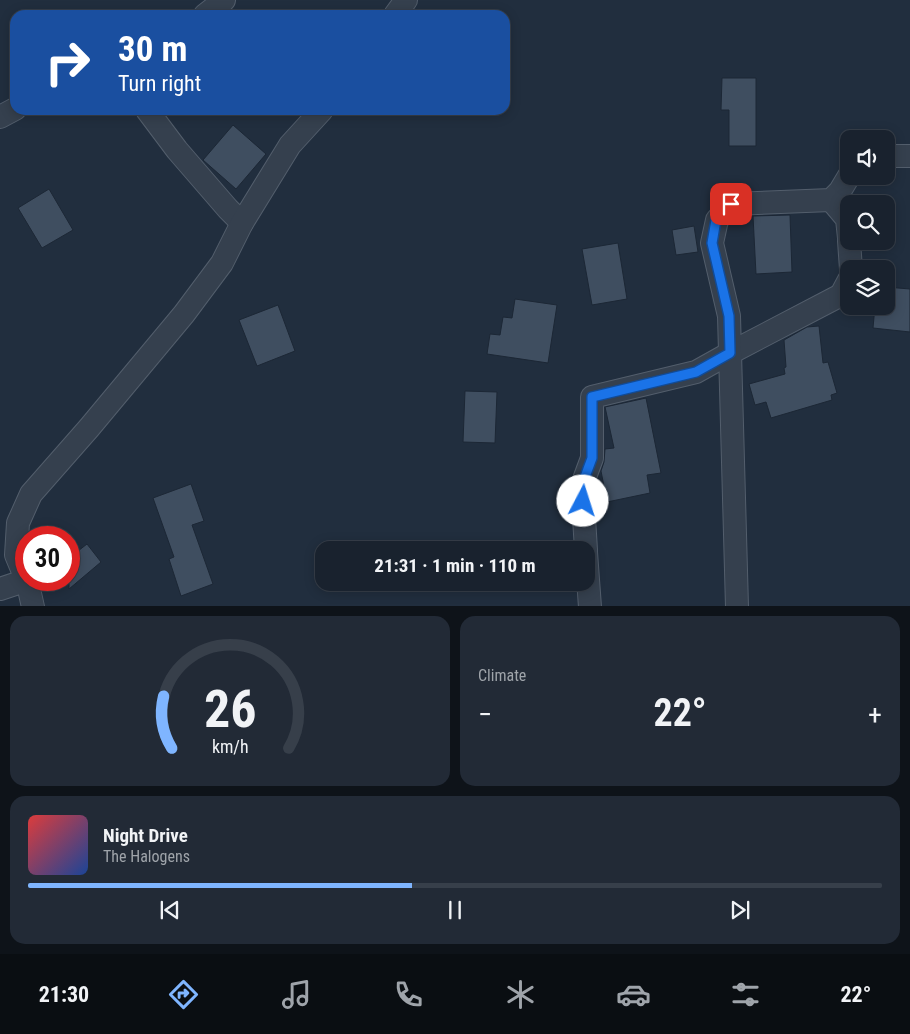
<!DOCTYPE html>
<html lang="en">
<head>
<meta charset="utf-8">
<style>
  body { margin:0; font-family:"Roboto Condensed",sans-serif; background:#222a36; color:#f1f3f6; height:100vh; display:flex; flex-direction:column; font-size:19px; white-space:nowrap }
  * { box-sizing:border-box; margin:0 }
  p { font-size:16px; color:#9fa4aa }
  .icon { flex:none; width:28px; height:28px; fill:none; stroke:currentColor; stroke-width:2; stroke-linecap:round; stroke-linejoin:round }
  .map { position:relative; height:606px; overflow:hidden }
  .panel { display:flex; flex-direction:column; gap:10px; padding:10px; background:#0e1319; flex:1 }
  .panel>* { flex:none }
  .guide { position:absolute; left:10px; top:10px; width:500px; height:105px; border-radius:15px; box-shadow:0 2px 12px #0003,0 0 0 1px #373f4a; background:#1a4fa0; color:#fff; overflow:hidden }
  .controls { position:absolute; left:840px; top:130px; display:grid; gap:10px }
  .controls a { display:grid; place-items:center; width:55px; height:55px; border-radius:10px; background:#19222e; box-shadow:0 2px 12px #0003,0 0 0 1px #373f4a; font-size:25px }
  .speed { position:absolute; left:15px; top:526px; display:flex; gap:10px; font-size:25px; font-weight:700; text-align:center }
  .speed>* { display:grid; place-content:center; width:65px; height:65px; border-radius:50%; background:#19222e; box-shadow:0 2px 12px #0003,0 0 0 1px #373f4a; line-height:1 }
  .speed .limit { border:8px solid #d22; background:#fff; color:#111 }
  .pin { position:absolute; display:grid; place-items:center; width:42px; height:42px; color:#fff; margin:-21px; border-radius:10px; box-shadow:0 2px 8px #0006 }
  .me { position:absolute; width:55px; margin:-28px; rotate:5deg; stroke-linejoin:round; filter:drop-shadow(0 0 4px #0008) }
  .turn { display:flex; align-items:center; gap:18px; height:105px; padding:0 25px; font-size:22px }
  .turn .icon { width:65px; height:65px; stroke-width:2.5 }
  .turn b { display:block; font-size:35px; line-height:42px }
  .big { font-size:38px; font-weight:700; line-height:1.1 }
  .panel .card { flex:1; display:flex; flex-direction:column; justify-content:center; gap:8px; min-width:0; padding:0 18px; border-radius:15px; background:#222a36 }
  .panel .dial { align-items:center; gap:0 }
  .dial svg { height:130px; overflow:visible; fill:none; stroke:#373f4a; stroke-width:7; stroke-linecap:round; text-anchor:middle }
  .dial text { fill:#f1f3f6; stroke:none }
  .song { display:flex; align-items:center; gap:15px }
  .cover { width:60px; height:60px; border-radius:8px; background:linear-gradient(135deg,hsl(0 70% 55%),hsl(220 70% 35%)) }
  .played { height:5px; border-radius:2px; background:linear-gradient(90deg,#7fb5ff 45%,#373f4a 45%) }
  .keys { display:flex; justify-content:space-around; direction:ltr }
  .heat { display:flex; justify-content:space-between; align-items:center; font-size:28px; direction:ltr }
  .panel .tiles { flex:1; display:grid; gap:10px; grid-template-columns:1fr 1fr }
  .card:last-child { grid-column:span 2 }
  .trip { position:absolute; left:315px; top:541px; width:280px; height:50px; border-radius:15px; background:#19222e; box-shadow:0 2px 12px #0003,0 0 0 1px #373f4a; font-weight:700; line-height:50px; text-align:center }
  .tab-bar { display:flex; height:80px; justify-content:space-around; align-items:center; background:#0a0e12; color:#9fa4aa }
  .tab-bar .icon { width:35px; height:35px }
  .tab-bar .current { color:#7fb5ff }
  .tab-bar b { font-size:22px; color:#f1f3f6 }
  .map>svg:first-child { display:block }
</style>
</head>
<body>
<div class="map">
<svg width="910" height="607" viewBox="0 0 910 607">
  <rect width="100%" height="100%" fill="#212e3e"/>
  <g fill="#3f4e60" stroke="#1c2735">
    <path d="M722,78h34v68h-27v-36h-8z"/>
    <path d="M233,125l33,29 -30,35 -33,-29z"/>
    <path d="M49,189l24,41 -31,18 -24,-40z"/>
    <path d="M790,215l2,57 -36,2 -3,-58z"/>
    <path d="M694,226l4,26 -22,3 -4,-25z"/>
    <path d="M618,243l9,56 -35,6 -10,-56z"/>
    <path d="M886,287l24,2v43l-37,-4 2,-22h11z"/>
    <path d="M515,299l42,6 -9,58 -61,-9 3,-20 10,1 3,-18 9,1z"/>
    <path d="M278,305l17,46 -38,15 -18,-46z"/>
    <path d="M819,326l4,37 5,-1 9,31 -6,2 1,5 -61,18 -5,-16 -11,3 -6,-21 36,-10 -1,-6 2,-1 -2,-27 23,-13z"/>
    <path d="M465,391l32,1 -2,51 -32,-1z"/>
    <path d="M646,398l15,75 -14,2 3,18 -43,9 -6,-31 3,-9 1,-13 9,-1 -9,-41z"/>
    <path d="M191,484l13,37 -12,4 21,59 -32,12 -12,-37 5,-2 -21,-59z"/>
    <path d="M87,544l14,18 -32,27v-31z"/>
  </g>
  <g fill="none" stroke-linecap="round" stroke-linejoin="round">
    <defs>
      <g id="street">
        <path d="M205,15l19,-15"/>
        <path d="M395,15l11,-15"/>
        <path d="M147,110l30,40 51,59 14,14"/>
        <path d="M0,117l15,-8"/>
        <path d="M886,156h24"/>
        <path d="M831,200l16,19 2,19"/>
        <path d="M849,241l2,28"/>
        <path d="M586,550l-4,-65 10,-27v-61l104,-25 34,-19 111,-58 8,-15"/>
        <path d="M586,552l4,55"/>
        <path d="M26,579l-10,-24 2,-32 13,-29 58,-66 95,-114 38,-51 20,-40 48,-78 32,-35"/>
        <path d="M0,589l27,-9 6,27"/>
        <path d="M737,607l-8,-291 -17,-73 5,-23 14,-16 100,-4 9,-9 9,-15"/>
      </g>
    </defs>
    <use href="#street" stroke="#535e6c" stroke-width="24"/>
    <use href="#street" stroke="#35404e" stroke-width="22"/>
  </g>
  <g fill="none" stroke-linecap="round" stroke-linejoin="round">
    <defs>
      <path id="route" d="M583,501l-1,-16 10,-27v-61l104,-25 34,-19 -1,-37 -17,-73 4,-23 15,-16"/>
    </defs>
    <use href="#route" stroke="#114b97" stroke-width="12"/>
    <use href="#route" stroke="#1a73e8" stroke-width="9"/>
  </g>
</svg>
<div class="controls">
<a><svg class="icon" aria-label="sound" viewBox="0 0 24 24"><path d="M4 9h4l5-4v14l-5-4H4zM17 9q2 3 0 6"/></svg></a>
<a><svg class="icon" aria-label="search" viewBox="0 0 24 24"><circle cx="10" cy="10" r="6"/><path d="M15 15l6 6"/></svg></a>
<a><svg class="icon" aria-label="layers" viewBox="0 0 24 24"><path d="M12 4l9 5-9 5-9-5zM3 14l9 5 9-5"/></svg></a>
</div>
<div class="speed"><div class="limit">30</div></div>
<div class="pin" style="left:731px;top:204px;background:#d93025"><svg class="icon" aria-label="arrive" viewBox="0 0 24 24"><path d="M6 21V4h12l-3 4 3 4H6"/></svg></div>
<svg class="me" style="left:583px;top:501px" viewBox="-20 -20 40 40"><circle r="19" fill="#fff"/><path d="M0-13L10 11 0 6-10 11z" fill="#1a73e8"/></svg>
<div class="trip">21:31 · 1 min · 110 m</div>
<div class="guide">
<div class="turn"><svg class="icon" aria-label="right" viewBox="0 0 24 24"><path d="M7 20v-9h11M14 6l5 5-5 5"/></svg><div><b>30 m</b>Turn right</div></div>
</div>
</div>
<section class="panel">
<div class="tiles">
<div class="card dial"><svg viewBox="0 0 100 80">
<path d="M14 69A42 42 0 1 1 86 69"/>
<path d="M14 69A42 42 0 0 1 9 37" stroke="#7fb5ff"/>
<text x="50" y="56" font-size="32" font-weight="700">26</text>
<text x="50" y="72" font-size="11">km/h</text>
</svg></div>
<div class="card"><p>Climate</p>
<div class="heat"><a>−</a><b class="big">22°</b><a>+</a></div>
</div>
<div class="card">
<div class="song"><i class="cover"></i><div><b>Night Drive</b><p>The Halogens</p></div></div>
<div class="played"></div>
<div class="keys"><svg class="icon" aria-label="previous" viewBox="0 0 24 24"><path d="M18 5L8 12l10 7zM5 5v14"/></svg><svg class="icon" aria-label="pause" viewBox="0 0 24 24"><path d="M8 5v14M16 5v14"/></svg><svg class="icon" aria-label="next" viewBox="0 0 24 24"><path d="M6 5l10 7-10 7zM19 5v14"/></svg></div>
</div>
</div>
</section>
<nav class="tab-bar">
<b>21:30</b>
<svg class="icon current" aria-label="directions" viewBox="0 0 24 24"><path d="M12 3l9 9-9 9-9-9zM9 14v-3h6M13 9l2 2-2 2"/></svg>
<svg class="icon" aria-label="music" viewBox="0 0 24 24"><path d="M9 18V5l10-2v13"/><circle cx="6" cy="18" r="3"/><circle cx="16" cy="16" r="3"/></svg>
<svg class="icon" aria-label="phone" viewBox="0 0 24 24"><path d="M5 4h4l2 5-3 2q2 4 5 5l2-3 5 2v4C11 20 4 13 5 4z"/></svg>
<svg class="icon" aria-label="climate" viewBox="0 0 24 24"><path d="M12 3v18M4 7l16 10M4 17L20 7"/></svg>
<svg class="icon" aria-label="car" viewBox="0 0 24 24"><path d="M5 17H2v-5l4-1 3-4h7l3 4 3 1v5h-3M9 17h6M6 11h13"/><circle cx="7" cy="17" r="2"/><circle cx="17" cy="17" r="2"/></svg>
<svg class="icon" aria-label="filters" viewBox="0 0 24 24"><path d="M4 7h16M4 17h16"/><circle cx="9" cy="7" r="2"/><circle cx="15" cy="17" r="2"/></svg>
<b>22°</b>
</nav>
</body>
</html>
